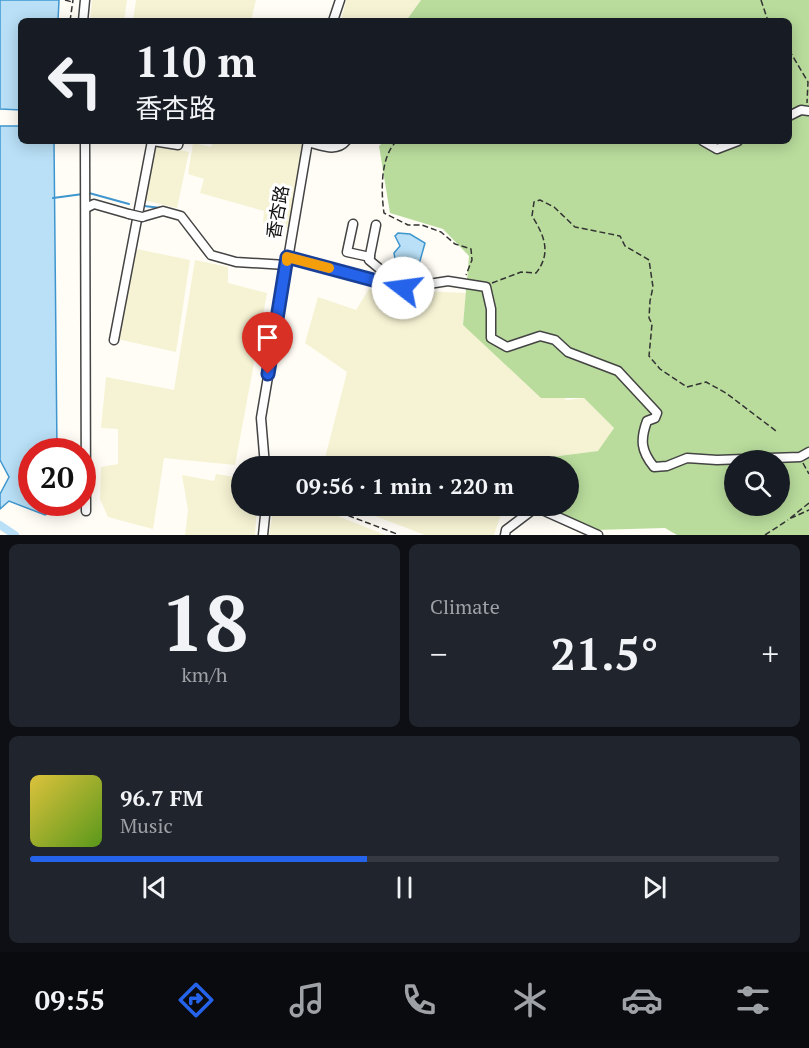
<!DOCTYPE html>
<html lang="en">
<head>
<meta charset="utf-8">
<style>
  body { margin:0; font-family:"PT Serif","Noto Sans SC",serif; background:#20242c; color:#f1f3f6; height:100vh; display:flex; flex-direction:column; font-size:22px; white-space:nowrap }
  * { box-sizing:border-box; margin:0 }
  p { font-size:20px; color:#9ea1a6 }
  .icon { flex:none; width:33px; height:33px; fill:none; stroke:currentColor; stroke-width:2; stroke-linecap:round; stroke-linejoin:round }
  .map { position:relative; height:535px; overflow:hidden }
  .sheet { display:flex; flex-direction:column; gap:9px; padding:9px; background:#0d0f14; flex:1 }
  .sheet>* { flex:none }
  .top-card { position:absolute; left:18px; top:18px; width:774px; height:126px; border-radius:9px; box-shadow:0 3px 15px #0003; background:#171b24; color:#f1f3f6; overflow:hidden }
  .buttons { position:absolute; left:724px; top:450px; display:grid; gap:12px }
  .buttons a { display:grid; place-items:center; width:66px; height:66px; border-radius:50%; background:#171b24; box-shadow:0 3px 15px #0003; font-size:30px }
  .speed { position:absolute; left:18px; top:438px; display:flex; gap:12px; font-size:30px; font-weight:700; text-align:center }
  .speed>* { display:grid; place-content:center; width:78px; height:78px; border-radius:50%; background:#171b24; box-shadow:0 3px 15px #0003; line-height:1 }
  .speed .limit { border:9px solid #d22; background:#fff; color:#111 }
  .pin { position:absolute; display:grid; place-items:center; width:51px; height:51px; color:#fff; margin:-62px -26px; border-radius:50% 50% 50% 0; rotate:-45deg; box-shadow:0 0 6px #0007 }
  .pin .icon { rotate:45deg }
  .me { position:absolute; width:66px; margin:-33px; rotate:285deg; stroke-linejoin:round; filter:drop-shadow(0 0 4px #0008) }
  .turn { display:flex; align-items:center; gap:21px; height:126px; padding:0 18px; font-size:27px }
  .turn .icon { width:78px; height:78px; stroke-width:2.5 }
  .turn b { display:block; font-size:42px; line-height:51px }
  .big { font-size:45px; font-weight:700; line-height:1.1 }
  .sheet .widget { flex:1; display:flex; flex-direction:column; justify-content:center; gap:9px; min-width:0; padding:0 21px; border-radius:9px; background:#20242c }
  .sheet .dial { align-items:center; gap:0 }
  .dial b { font-size:78px; line-height:1 }
  .song { display:flex; align-items:center; gap:18px }
  .cover { width:72px; height:72px; border-radius:9px; background:linear-gradient(135deg,hsl(50 70% 55%),hsl(90 70% 35%)) }
  .played { height:6px; border-radius:3px; background:linear-gradient(90deg,#2563eb 45%,#363941 45%) }
  .keys { display:flex; justify-content:space-around; direction:ltr }
  .heat { display:flex; justify-content:space-between; align-items:center; font-size:33px; direction:ltr }
  .sheet .tiles { flex:1; display:grid; gap:9px; grid-template-columns:1fr 1fr }
  .widget:last-child { grid-column:span 2 }
  .trip { position:absolute; left:231px; top:456px; width:348px; height:60px; border-radius:30px; background:#171b24; box-shadow:0 3px 15px #0003; font-weight:700; line-height:60px; text-align:center }
  .tabs { display:flex; height:96px; justify-content:space-around; align-items:center; background:#090b0e; color:#9ea1a6 }
  .tabs .icon { width:42px; height:42px }
  .tabs .selected { color:#2563eb }
  .tabs b { font-size:27px; color:#f1f3f6 }
  .map>svg:first-child { display:block }
</style>
</head>
<body>
<div class="map">
<svg width="809" height="535" viewBox="0 0 809 535">
  <rect width="100%" height="100%" fill="#fffdf5"/>
  <g fill="#f6f3d4">
    <path d="M92,0h35l-3,21h-34z"/>
    <path d="M136,0h120l-5,21h-118z"/>
    <path d="M346,0h75l-15,21h-65z"/>
    <path d="M213,141h92l-16,88 -26,-6 1,-12 -64,-18 4,-14 -16,-5 5,-31 18,4z"/>
    <path d="M155,144l34,8 -12,56 -34,-8z"/>
    <path d="M137,249l53,11 -14,92 -59,-13z"/>
    <path d="M195,260l33,7v16l39,10 -32,172 -71,-7 -11,71 -45,-12 -8,-18 1,-32 17,-3v-35l-17,-1 5,-51 68,13z"/>
    <path d="M369,289l43,9 7,-7 47,2 -3,32 104,75 17,-2 30,30 -15,23 -87,11 1,4h-190l24,-94 -42,-29 13,-46 38,13z"/>
    <path d="M216,474l25,4 1,28h15l-2,29h-70l3,-25 -6,-35 32,6z"/>
    <path d="M274,506h39l72,29h-116z"/>
    <path d="M349,506h163l-12,11 -6,18h-69z"/>
  </g>
  <path fill="#b9dc9c" fill-rule="evenodd" d="M421,0h388v535h-132l-12,-7 -70,2 -50,-24h23v-40h-55l-1,-4 86,-11 16,-23 -30,-30h-43l-78,-73 6,-69 -26,-27 -53,-16 -11,-67 6,-5h404v-120h-383zM735,460h45v46h-45z"/>
  <g fill="#b9e0f7" stroke="#3f96cf" stroke-width="1.5">
    <path d="M0,0h59l-1,21h-37v89l-21,-1z"/>
    <path d="M0,126h21v15h33l3,310 -25,1v50l25,1 -6,9 -6,3 -36,-14 -9,8v-15l9,-17 -9,-17z"/>
    <path d="M398,233l12,1 15,9 -7,25 -13,5 -9,-8 -2,-12 6,-7 -5,-10z"/>
  </g>
  <g fill="none" stroke-linecap="round" stroke-linejoin="round">
    <g stroke="#3f96cf" stroke-width="2">
      <path d="M89,193l40,11"/>
      <path d="M53,198l30,-4"/>
      <path d="M144,206l17,2"/>
    </g>
    <path stroke="#b9e0f7" stroke-width="8" d="M0,525l15,10"/>
    <defs>
      <g id="minor">
        <path d="M83,21l2,-21"/>
        <path d="M333,21l7,-21"/>
        <path d="M789,116l12,-6 8,1"/>
        <path d="M85,141l1,370"/>
        <path d="M153,141l25,4 1,-4"/>
        <path d="M703,141l14,8 21,-8"/>
        <path d="M308,142c13,3 28,11 38,-1"/>
        <path d="M86,208l8,-4 35,10"/>
        <path d="M142,217l21,-6 18,5 30,39 25,7 50,3"/>
        <path d="M353,224l-6,28 23,5"/>
        <path d="M376,225l-7,35 34,28 45,-7 38,6 5,22v29l16,9 33,-11 15,4 13,12 50,19 39,42 -2,5 -8,3c-7,19 -6,30 7,46l13,-1 20,-8 30,2 83,-3 9,-5"/>
        <path d="M287,257l112,30"/>
        <path d="M114,340l38,-199"/>
        <path d="M265,466l-4,-48 47,-277"/>
        <path d="M263,535l3,-29"/>
        <path d="M505,535l1,-5 25,-19 9,-2 58,26"/>
      </g>
    </defs>
    <use href="#minor" stroke="#444" stroke-width="11"/>
    <g stroke="#333" stroke-width="1.5" stroke-dasharray="6 3" stroke-linecap="butt">
      <path d="M65,0l7,2"/>
      <path d="M761,0l7,21"/>
      <path d="M70,21l3,-21"/>
      <path d="M789,50l19,32 -1,21"/>
      <path d="M397,141c-17,15 -16,51 -13,72l24,12h14l19,7 14,12 16,5 1,11 -6,15"/>
      <path d="M492,283l29,-11 15,1c16,-20 8,-38 -4,-57l2,-14 6,-2 14,7 21,20 45,9 5,10 24,14 4,27 -3,14 -1,17 3,6 -3,32 11,13 27,18 19,-5 20,11 50,38"/>
      <path d="M803,463l6,11"/>
      <path d="M809,503l-20,16 20,-9"/>
      <path d="M323,506l74,28"/>
      <path d="M765,535l23,-15"/>
    </g>
    <use href="#minor" stroke="#fff" stroke-width="8"/>
    <defs>
      <path id="minor-bridge" d="M129,214l13,3"/>
    </defs>
    <use href="#minor-bridge" stroke="#444" stroke-width="11" stroke-linecap="butt"/>
    <use href="#minor-bridge" stroke="#fff" stroke-width="8"/>
  </g>
  <g fill="none" stroke-linecap="round" stroke-linejoin="round">
    <defs>
      <path id="route" d="M268,374l19,-117 116,31"/>
    </defs>
    <use href="#route" stroke="#184099" stroke-width="15"/>
    <use href="#route" stroke="#2563eb" stroke-width="10"/>
    <path stroke="#f59e0b" stroke-width="10" d="M287,261v-4l42,11"/>
  </g>
  <g text-anchor="middle" stroke-width="6" stroke-linejoin="round" paint-order="stroke">
    <g font-size="18" fill="#111" stroke="#fff">
      <text transform="translate(278 212) rotate(-80)" y="6">香杏路</text>
    </g>
  </g>
</svg>
<div class="buttons">
<a><svg class="icon" aria-label="search" viewBox="0 0 24 24"><circle cx="10" cy="10" r="6"/><path d="M15 15l6 6"/></svg></a>
</div>
<div class="speed"><div class="limit">20</div></div>
<div class="pin" style="left:268px;top:374px;background:#d93025"><svg class="icon" aria-label="arrive" viewBox="0 0 24 24"><path d="M6 21V4h12l-3 4 3 4H6"/></svg></div>
<svg class="me" style="left:403px;top:288px" viewBox="-20 -20 40 40"><circle r="19" fill="#fff"/><path d="M0-13L10 11 0 6-10 11z" fill="#2563eb"/></svg>
<div class="trip">09:56 · 1 min · 220 m</div>
<div class="top-card">
<div class="turn"><svg class="icon" aria-label="left" viewBox="0 0 24 24"><path d="M17 20v-9H6M10 6l-5 5 5 5"/></svg><div><b>110 m</b>香杏路</div></div>
</div>
</div>
<section class="sheet">
<div class="tiles">
<div class="widget dial"><b>18</b><p>km/h</p></div>
<div class="widget"><p>Climate</p>
<div class="heat"><a>−</a><b class="big">21.5°</b><a>+</a></div>
</div>
<div class="widget">
<div class="song"><i class="cover"></i><div><b>96.7 FM</b><p>Music</p></div></div>
<div class="played"></div>
<div class="keys"><svg class="icon" aria-label="previous" viewBox="0 0 24 24"><path d="M18 5L8 12l10 7zM5 5v14"/></svg><svg class="icon" aria-label="pause" viewBox="0 0 24 24"><path d="M8 5v14M16 5v14"/></svg><svg class="icon" aria-label="next" viewBox="0 0 24 24"><path d="M6 5l10 7-10 7zM19 5v14"/></svg></div>
</div>
</div>
</section>
<nav class="tabs">
<b>09:55</b>
<svg class="icon selected" aria-label="directions" viewBox="0 0 24 24"><path d="M12 3l9 9-9 9-9-9zM9 14v-3h6M13 9l2 2-2 2"/></svg>
<svg class="icon" aria-label="music" viewBox="0 0 24 24"><path d="M9 18V5l10-2v13"/><circle cx="6" cy="18" r="3"/><circle cx="16" cy="16" r="3"/></svg>
<svg class="icon" aria-label="phone" viewBox="0 0 24 24"><path d="M5 4h4l2 5-3 2q2 4 5 5l2-3 5 2v4C11 20 4 13 5 4z"/></svg>
<svg class="icon" aria-label="climate" viewBox="0 0 24 24"><path d="M12 3v18M4 7l16 10M4 17L20 7"/></svg>
<svg class="icon" aria-label="car" viewBox="0 0 24 24"><path d="M5 17H2v-5l4-1 3-4h7l3 4 3 1v5h-3M9 17h6M6 11h13"/><circle cx="7" cy="17" r="2"/><circle cx="17" cy="17" r="2"/></svg>
<svg class="icon" aria-label="filters" viewBox="0 0 24 24"><path d="M4 7h16M4 17h16"/><circle cx="9" cy="7" r="2"/><circle cx="15" cy="17" r="2"/></svg>
</nav>
</body>
</html>
